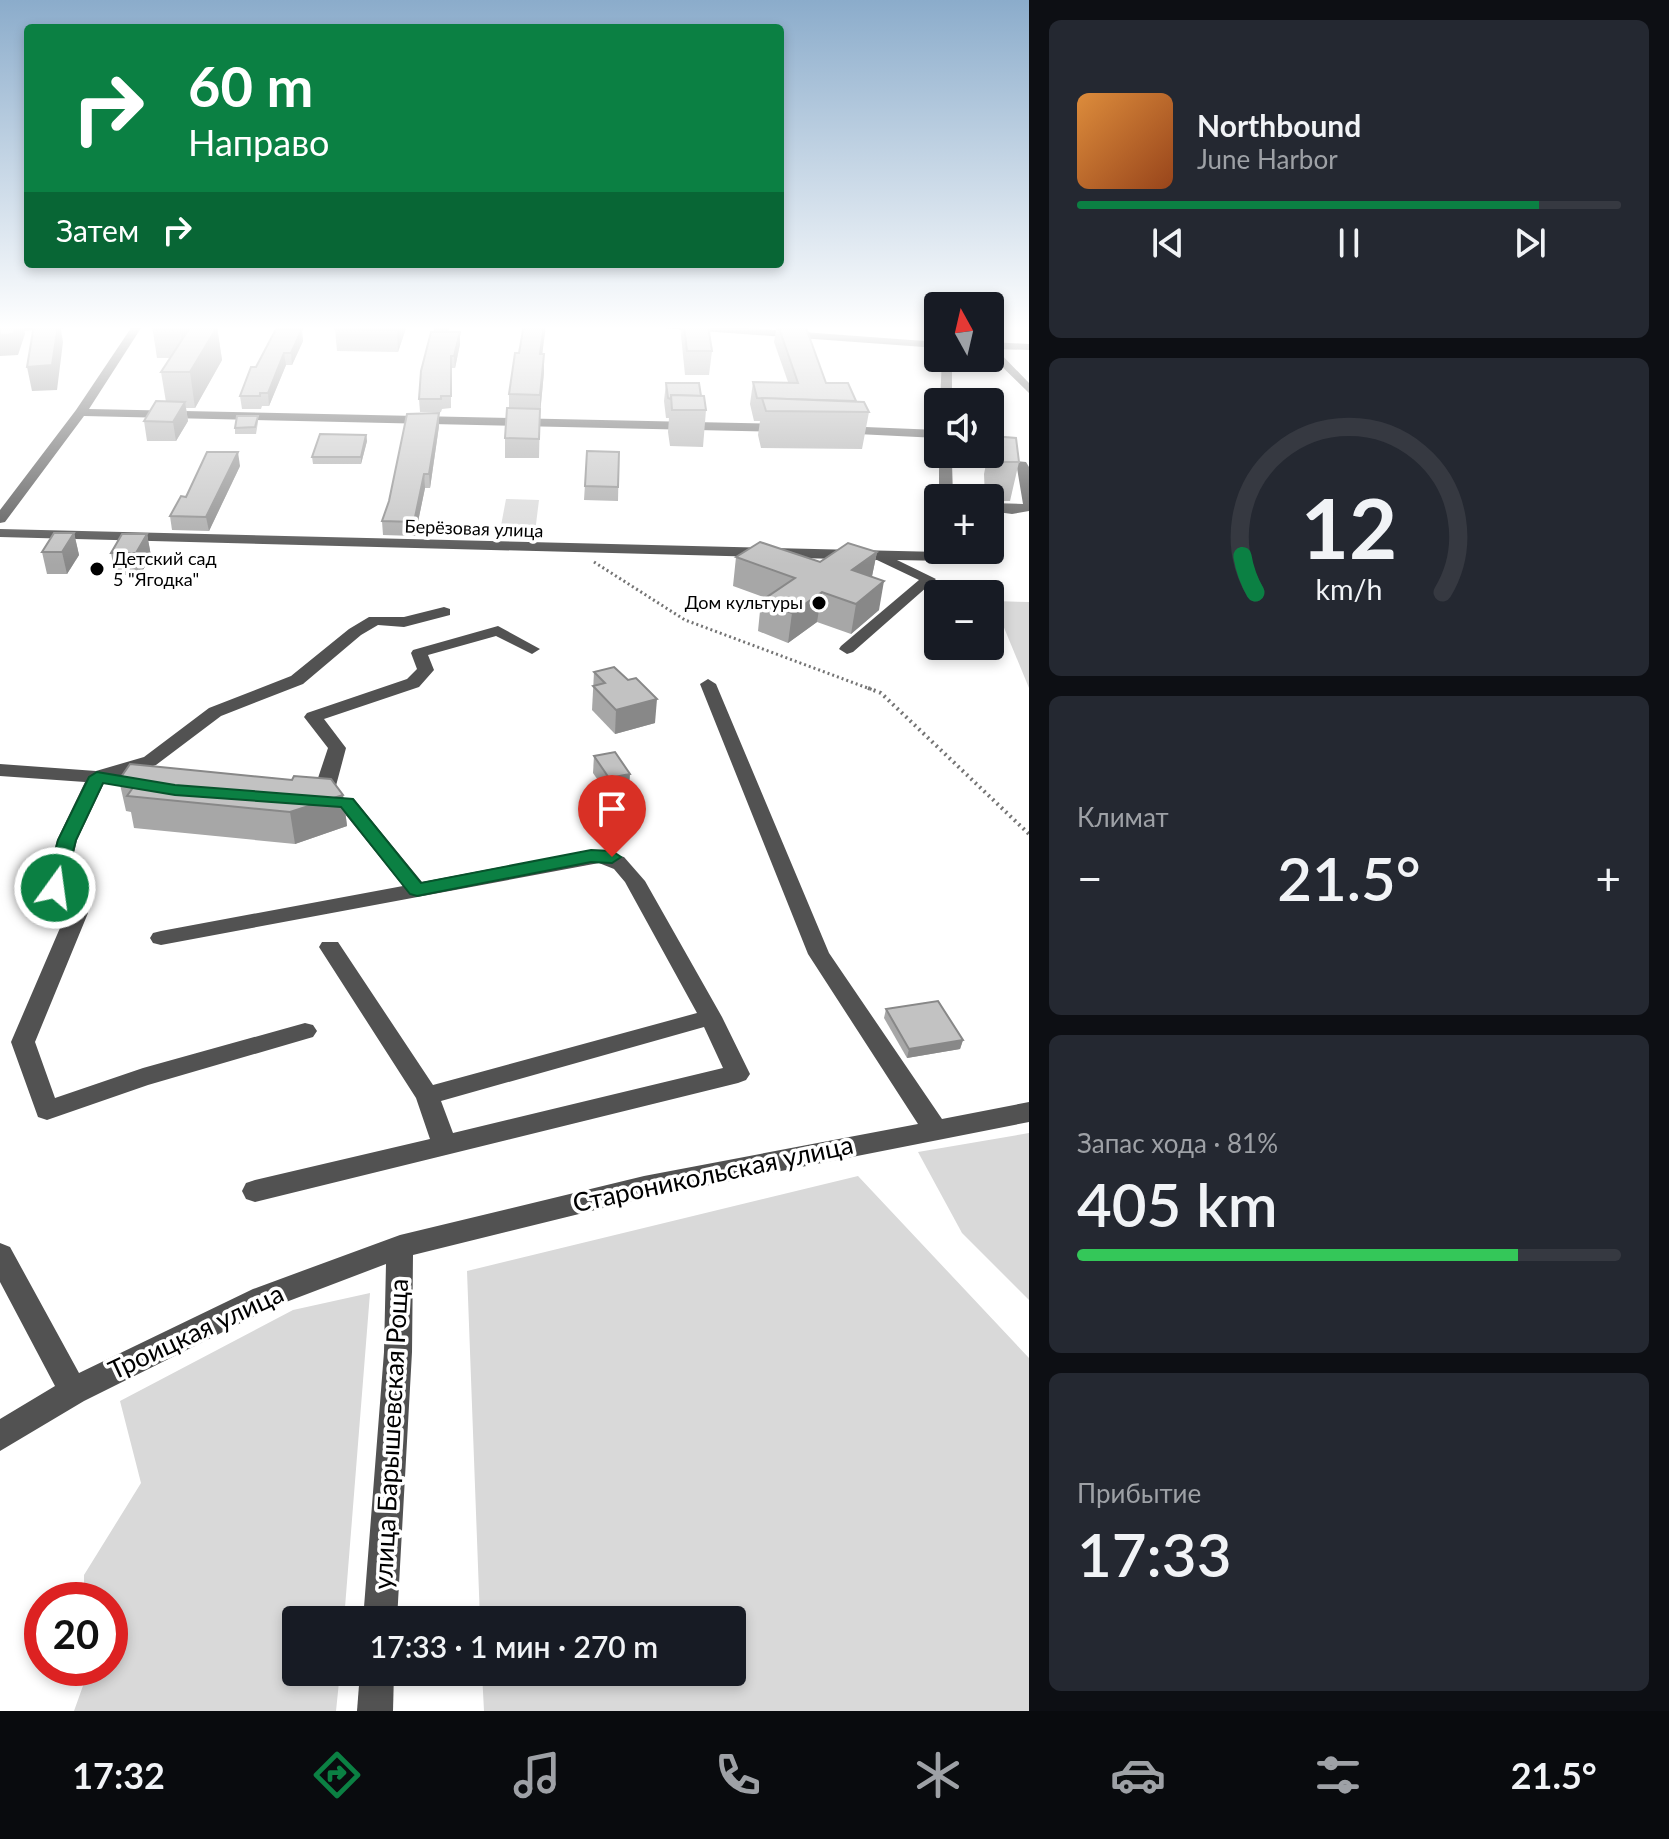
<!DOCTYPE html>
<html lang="ru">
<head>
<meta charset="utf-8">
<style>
  body { margin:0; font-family:Lato,sans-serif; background:#242831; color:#f1f3f6; height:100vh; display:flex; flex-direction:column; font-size:30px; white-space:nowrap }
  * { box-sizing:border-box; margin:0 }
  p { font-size:26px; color:#9ea1a6 }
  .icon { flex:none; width:44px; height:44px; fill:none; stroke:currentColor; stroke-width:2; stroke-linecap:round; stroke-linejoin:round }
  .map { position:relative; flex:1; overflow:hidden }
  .details { display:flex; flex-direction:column; gap:20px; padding:20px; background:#0d0f14; width:640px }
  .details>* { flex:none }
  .top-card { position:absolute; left:24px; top:24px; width:760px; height:244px; border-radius:8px; box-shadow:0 4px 12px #0003; background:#0b8043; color:#fff; overflow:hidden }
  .needle { width:52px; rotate:352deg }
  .tools { position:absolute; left:924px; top:292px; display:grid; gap:16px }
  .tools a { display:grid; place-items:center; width:80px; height:80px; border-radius:8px; background:#171b24; box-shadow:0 4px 12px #0003; font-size:40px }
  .speed { position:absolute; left:24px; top:1582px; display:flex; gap:16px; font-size:40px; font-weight:700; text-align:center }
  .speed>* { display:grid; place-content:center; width:104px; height:104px; border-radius:50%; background:#171b24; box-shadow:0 4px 12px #0003; line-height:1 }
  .speed .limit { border:12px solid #d22; background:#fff; color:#111 }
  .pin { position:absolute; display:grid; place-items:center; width:68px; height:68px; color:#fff; margin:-82px -34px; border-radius:50% 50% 50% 0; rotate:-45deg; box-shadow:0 0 8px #0007 }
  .pin .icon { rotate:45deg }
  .me { position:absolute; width:88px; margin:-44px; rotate:14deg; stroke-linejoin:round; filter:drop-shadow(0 0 6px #0008) }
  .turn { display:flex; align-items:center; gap:28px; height:168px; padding:0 32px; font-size:36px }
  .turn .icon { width:104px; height:104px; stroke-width:2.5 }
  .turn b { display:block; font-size:56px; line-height:68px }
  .then { display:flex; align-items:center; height:76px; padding:0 32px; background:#0003; gap:16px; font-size:30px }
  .big { font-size:60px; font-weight:600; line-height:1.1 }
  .details .card { flex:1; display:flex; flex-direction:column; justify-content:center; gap:12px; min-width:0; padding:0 28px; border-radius:12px; background:#242831 }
  .details .dial { align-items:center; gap:0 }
  .dial svg { height:208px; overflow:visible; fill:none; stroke:#363941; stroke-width:7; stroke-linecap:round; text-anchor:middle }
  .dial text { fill:#f1f3f6; stroke:none }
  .song { display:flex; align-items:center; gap:24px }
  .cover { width:96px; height:96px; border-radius:12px; background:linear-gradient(135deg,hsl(30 70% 55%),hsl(20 70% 35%)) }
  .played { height:8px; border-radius:4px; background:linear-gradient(90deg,#0b8043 85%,#363941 85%) }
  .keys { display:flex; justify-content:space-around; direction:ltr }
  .heat { display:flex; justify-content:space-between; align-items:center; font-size:44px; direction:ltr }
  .charge { height:12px; border-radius:6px; background:linear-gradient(90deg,#34c759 81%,#363941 0) }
  .trip { position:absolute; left:282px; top:1606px; width:464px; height:80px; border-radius:8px; background:#171b24; box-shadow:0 4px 12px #0003; font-weight:600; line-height:80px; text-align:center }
  .tabs { display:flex; height:128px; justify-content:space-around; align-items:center; background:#090b0e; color:#9ea1a6 }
  .tabs .icon { width:56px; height:56px }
  .tabs .on { color:#0b8043 }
  .tabs b { font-size:36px; color:#f1f3f6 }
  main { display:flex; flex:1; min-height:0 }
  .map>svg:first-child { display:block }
</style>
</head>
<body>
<main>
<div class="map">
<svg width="1029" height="1711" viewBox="0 0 1029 1711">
  <rect width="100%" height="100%" fill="#fff"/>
  <g fill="#d9d9d9">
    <path d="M506,499l33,1 -4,32 -35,-1z"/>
    <path d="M993,601l36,1v86z"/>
    <path d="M1029,1133v167l-67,-67 -44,-81z"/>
    <path d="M858,1176l171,182v353h-545l-2,-39h250v-52h-252l-13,-349z"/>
    <path d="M370,1293l-26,327h-48v52h44l-4,39h-262l10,-28v-15h26v-68h-26v-25l57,-92 -21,-82 173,-91z"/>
  </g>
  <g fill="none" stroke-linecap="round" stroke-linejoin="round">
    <path stroke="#747474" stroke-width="3" stroke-dasharray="2 3" stroke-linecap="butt" d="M594,562l91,58 188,70"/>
    <path stroke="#747474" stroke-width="4" stroke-dasharray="2 4" stroke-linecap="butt" d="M868,688l13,5 148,141"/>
    <g fill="#525252" fill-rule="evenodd">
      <path d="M71,325l-5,3 -66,4v-6z"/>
      <path d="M133,325h10l-54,84 696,15 6,4 -6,4 -701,-16 -79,106 -5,1v-13l76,-100z"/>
      <path d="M656,325h50l232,17v6l-277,-20z"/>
      <path d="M990,342l39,2v6l-33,-1 33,34v10l-39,-38z"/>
      <path d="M942,358h10v44h-12z"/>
      <path d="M841,426l97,4v8l-101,-5 -2,-3z"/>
      <path d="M939,454l87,8 3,5v44l-17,3 -22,-3v-8l33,1 -6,-36 -65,-6 1,36h-14z"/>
      <path d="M0,529l940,23v-2h14v7l-7,4 -50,-1 39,19 -83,73 -6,2 -8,-5 2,-3 78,-66 -42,-20 -877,-23z"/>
      <path d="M444,607l6,2v6l-46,12 -26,-2 -17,10 -58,49 -82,32 -65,49 -51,16 -28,59 -11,47 22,26 -53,129 20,56 88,-30 162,-45 8,2 4,6 -4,6 -165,48 -101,35 -9,-3 -27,-75 55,-128 -21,-26 12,-48 28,-58 -85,-6v-12l96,7 48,-14 65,-49 82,-32 58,-47 20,-12h35z"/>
      <path d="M498,626l42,23 -8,5 -36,-18 -68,19 6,15 -15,17 -95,32 22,29 -13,49 21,2 68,83 169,-32 33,7 21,24 77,136 28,57 -4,6 -8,3 -483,119 -9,-3 -4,-8 4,-8 9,-3 175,-41 -14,-41 -97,-151 3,-5h16l95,143 264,-72 -72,-131 -11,-13 -15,-6 -438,82 -8,-2 -3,-5 3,-5 8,-2 242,-45 -62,-77 -21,-1 -10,-6 18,-54 -24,-31 3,-4 100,-34 10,-10 -6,-16 2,-3zM704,1027l19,41 -270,65 -12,-32z"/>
      <path d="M708,679l8,5 113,269 113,166 87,-17v20l-385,76 -231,57 -1,97 -15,268h-34l21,-268 2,-88 -113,43 -189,94 -84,50v-32l55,-33 -55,-104v-39l10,4 69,126 174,-84 147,-54 244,-59 274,-52 -110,-170 -108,-270z"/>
      <path d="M360,1672h34l-1,39h-36z"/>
    </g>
  </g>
  <g fill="#a7a7a7">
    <path d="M152,325h54l-1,1 12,1 5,33 -27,48h-9l2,13 -12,20h-29l-3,-20 22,-19 -5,-30 9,-14h-13z"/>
    <path d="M337,325h70l-9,27 -61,-1 -2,-22z"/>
    <path d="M434,325h16l-2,7h12v12l-5,24h-4v40l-9,1 -1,3h-21l-1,-13 15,-67z"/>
    <path d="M682,325h26l4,26 -3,24h-24l-4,-40z"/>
    <path d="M777,325h28l21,58 30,18 13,11 -7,37 -101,-1 -3,-13 2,-14h-6l-4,-17 3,-22h35l-14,-40z"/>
    <path d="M303,341l-11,24h-6l-17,41h-7l-1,3h-19l-2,-13 16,-29z"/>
    <path d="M519,353l24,1 1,18 -4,42 -1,44h-34v-20l4,-30v-14z"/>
    <path d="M666,383l35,13 5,14 -3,37 -33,-1 -2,-14 1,-14h-3l-2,-17z"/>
    <path d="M258,416v6l-2,12h-21v-6z"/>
    <path d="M439,426l-9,62h-5l-10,48 -32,-1 -1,-14z"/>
    <path d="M366,435l1,6 -6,23h-48l-1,-7z"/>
    <path d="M992,436l27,26 -9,39h-20v-3h-5l-1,-24 4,-20h2v-8z"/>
    <path d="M587,451l32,1 -1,49 -34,-1z"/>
    <path d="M240,466l-31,65 -37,-1 -2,-14z"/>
    <path d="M74,533l5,22 -12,19h-20l-5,-22z"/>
    <path d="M147,534l4,22 -11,19h-25l-4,-22z"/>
    <path d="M877,552l-5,24 7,34 -28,24 -34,-12 -29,21 -30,-12 3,-30 5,-3 -33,-12 3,-29 84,5z"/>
    <path d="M594,672l61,51 -40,11 -23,-24z"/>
    <path d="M594,756l35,35 -21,4 -15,-22z"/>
    <path d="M119,780l224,15 4,31 -52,18 -161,-16 -3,-16 -5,-1z"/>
    <path d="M886,1009l77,31 -3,9 -53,9 -23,-40z"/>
  </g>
  <g fill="#888">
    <path d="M16,325h7l2,9 -7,21 -18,1v-21z"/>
    <path d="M58,325h2l3,17 -6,48 -25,1 -5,-24z"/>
    <path d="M179,325h27l-22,33z"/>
    <path d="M399,325h8l-9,27 -1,-22z"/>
    <path d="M445,325h5l-4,12z"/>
    <path d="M544,325h2l-6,47v-18z"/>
    <path d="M217,327l5,33 -27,48 -5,-36z"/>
    <path d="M302,329l1,12 -11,24 -1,-12z"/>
    <path d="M460,332v12l-5,24 -1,-12z"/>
    <path d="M284,353l2,12 -17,41 -1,-13z"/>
    <path d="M544,354v18l-4,42v-19z"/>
    <path d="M185,402l3,19 -12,20 -3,-19z"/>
    <path d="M439,413v13l-9,62 -1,-14z"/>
    <path d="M366,435l1,6 -6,23v-7z"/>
    <path d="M238,452l2,14 -31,65 -3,-14z"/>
    <path d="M424,474l1,14 -10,48 -1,-14z"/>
    <path d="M74,533l5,22 -12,19 -5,-22z"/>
    <path d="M147,534l4,22 -11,19 -4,-22z"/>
    <path d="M877,552l-6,29 -19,-11z"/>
    <path d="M884,581l-5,29 -28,24 5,-30z"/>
    <path d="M822,592l-5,30 -29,21 4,-30z"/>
    <path d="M657,699l-2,24 -40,11 1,-24z"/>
    <path d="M630,774l-1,17 -21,4 1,-17z"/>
    <path d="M343,795l4,31 -52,18 -5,-32z"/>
    <path d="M963,1040l-3,9 -53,9 2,-9z"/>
  </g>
  <g fill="#c2c2c2" stroke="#888" stroke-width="2">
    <path d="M0,325h16l-3,9 -13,1z"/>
    <path d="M34,325h24l-6,40 -25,2z"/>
    <path d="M337,325h62l-2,5 -62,-1z"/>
    <path d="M524,325h20l-4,29h4l-4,41 -31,-1 6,-41h4z"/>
    <path d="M684,325h24l4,26h-25z"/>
    <path d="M778,325h27l21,58h22l8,18 -99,-3 -4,-16 45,1z"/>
    <path d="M191,326l26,1 -27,45h-29z"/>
    <path d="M276,329h26l-11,24h-7l-16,40h-8v3h-20l11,-29h5z"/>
    <path d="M431,332h29l-6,24h-3v40h-10v3h-22l2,-28z"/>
    <path d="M666,383h33l2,13 -30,-1v4l-3,-1z"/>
    <path d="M671,395l33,1 2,14h-34z"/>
    <path d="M762,398l102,4 5,10 -103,-1z"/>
    <path d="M156,401l29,1 -12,20 -29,-1z"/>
    <path d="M507,408l33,1 -1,30 -34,-1z"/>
    <path d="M439,413l-10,61h-5l-10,48 -32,-1 7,-20 18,-87z"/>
    <path d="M237,416h21l-3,11 -20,1z"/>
    <path d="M320,434l46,1 -5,22h-49z"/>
    <path d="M992,436l24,2 3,24h-25z"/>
    <path d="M587,451l32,1 -1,35 -33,-1z"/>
    <path d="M207,452h31l-32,65 -36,-1 11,-20 5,1z"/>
    <path d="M54,533h20l-12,19h-20z"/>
    <path d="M122,534h25l-11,19h-25z"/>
    <path d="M760,542l60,20 28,-19 29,9 -25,18 32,11 -28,23 -34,-12 -30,21 -31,-12 34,-23 -59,-21z"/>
    <path d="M614,667l14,13 8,-2 21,21 -41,11 -23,-24 12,-3 -11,-11z"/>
    <path d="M615,752l15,22 -21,4 -15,-22z"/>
    <path d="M130,764l162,16 2,-4 37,3 12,16 -53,17 -163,-16 10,-14 -18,-2z"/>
    <path d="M938,1001l25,39 -54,9 -23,-40z"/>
  </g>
  <linearGradient id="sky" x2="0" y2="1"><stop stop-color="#8baccb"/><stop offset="0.58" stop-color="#fff"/><stop offset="1" stop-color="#fff" stop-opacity="0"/></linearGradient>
  <rect width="1029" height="565" fill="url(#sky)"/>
  <path fill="#0b8043" stroke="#07532c" stroke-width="2" d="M97,772l78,13 178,14 68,84 170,-33 21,1 9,6 -9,6 -21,-1 -174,34 -7,-2 -69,-87 -166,-12 -72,-12 -27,57 -12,48 -3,4h-13l-3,-4 13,-48 31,-63z"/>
  <g fill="#000" stroke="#fff" stroke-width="3">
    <circle cx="97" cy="569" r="8"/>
    <circle cx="819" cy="603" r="8"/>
  </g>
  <g text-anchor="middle" stroke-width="7" stroke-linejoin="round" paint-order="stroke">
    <g font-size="18" fill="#000" stroke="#fff">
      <text transform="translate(474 529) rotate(2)" y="6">Берёзовая улица</text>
    </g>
    <g font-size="18" fill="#000" stroke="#fff" text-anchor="start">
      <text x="113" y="565">Детский сад<tspan x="113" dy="21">5 "Ягодка"</tspan></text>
      <text x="803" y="609" text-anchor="end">Дом культуры</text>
    </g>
    <g font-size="26" fill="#000" stroke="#fff">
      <text transform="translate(713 1174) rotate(-12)" y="9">Староникольская улица</text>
      <text transform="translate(196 1332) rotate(-25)" y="9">Троицкая улица</text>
      <text transform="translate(391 1434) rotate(-87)" y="9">улица Барышевская Роща</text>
    </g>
  </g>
</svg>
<div class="tools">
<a><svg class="needle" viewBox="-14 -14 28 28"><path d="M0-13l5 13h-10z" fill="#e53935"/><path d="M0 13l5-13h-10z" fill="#9ea1a6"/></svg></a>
<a><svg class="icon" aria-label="sound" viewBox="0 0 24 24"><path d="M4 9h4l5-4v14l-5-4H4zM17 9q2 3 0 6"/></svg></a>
<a>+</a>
<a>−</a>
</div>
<div class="speed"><div class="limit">20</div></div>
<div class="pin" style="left:612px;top:857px;background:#d93025"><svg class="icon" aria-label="arrive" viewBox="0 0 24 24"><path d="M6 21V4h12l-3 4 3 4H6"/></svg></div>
<svg class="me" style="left:55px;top:888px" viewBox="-20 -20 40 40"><circle r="17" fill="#0b8043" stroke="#fff" stroke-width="3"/><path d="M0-11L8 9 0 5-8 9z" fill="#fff"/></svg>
<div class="trip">17:33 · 1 мин · 270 m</div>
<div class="top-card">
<div class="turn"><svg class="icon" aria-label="right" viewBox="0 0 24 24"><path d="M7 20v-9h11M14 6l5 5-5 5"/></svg><div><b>60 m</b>Направо</div></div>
<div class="then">Затем<svg class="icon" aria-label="right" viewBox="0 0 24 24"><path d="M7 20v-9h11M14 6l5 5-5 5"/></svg></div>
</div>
</div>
<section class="details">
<div class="card">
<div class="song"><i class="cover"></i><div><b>Northbound</b><p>June Harbor</p></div></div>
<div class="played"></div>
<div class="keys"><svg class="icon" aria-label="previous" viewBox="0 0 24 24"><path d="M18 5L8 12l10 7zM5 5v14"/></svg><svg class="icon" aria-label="pause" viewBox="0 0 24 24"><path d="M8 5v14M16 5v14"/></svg><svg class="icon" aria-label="next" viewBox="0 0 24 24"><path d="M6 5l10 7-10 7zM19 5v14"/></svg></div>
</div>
<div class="card dial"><svg viewBox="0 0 100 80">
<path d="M14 69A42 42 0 1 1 86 69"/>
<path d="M14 69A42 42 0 0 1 9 55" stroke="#0b8043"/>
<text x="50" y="56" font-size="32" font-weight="700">12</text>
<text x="50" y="72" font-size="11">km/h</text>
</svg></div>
<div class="card"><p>Климат</p>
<div class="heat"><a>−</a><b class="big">21.5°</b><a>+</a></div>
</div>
<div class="card"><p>Запас хода · 81%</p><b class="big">405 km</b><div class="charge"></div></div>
<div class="card"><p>Прибытие</p><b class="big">17:33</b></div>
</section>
</main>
<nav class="tabs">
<b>17:32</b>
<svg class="icon on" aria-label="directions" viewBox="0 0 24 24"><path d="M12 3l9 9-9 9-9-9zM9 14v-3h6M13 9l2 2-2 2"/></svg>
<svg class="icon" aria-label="music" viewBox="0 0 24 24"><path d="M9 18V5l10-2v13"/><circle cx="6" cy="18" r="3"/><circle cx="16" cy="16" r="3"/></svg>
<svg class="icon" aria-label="phone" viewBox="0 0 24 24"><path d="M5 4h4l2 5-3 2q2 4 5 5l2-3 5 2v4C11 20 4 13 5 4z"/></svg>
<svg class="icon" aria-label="climate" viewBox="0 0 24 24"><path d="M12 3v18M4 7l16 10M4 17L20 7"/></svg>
<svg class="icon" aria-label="car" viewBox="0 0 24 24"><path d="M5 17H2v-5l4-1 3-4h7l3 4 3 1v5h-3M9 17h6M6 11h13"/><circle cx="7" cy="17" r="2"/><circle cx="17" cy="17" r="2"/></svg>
<svg class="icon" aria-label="filters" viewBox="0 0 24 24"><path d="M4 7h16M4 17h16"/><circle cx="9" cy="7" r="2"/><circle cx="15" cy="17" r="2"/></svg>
<b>21.5°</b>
</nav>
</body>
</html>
